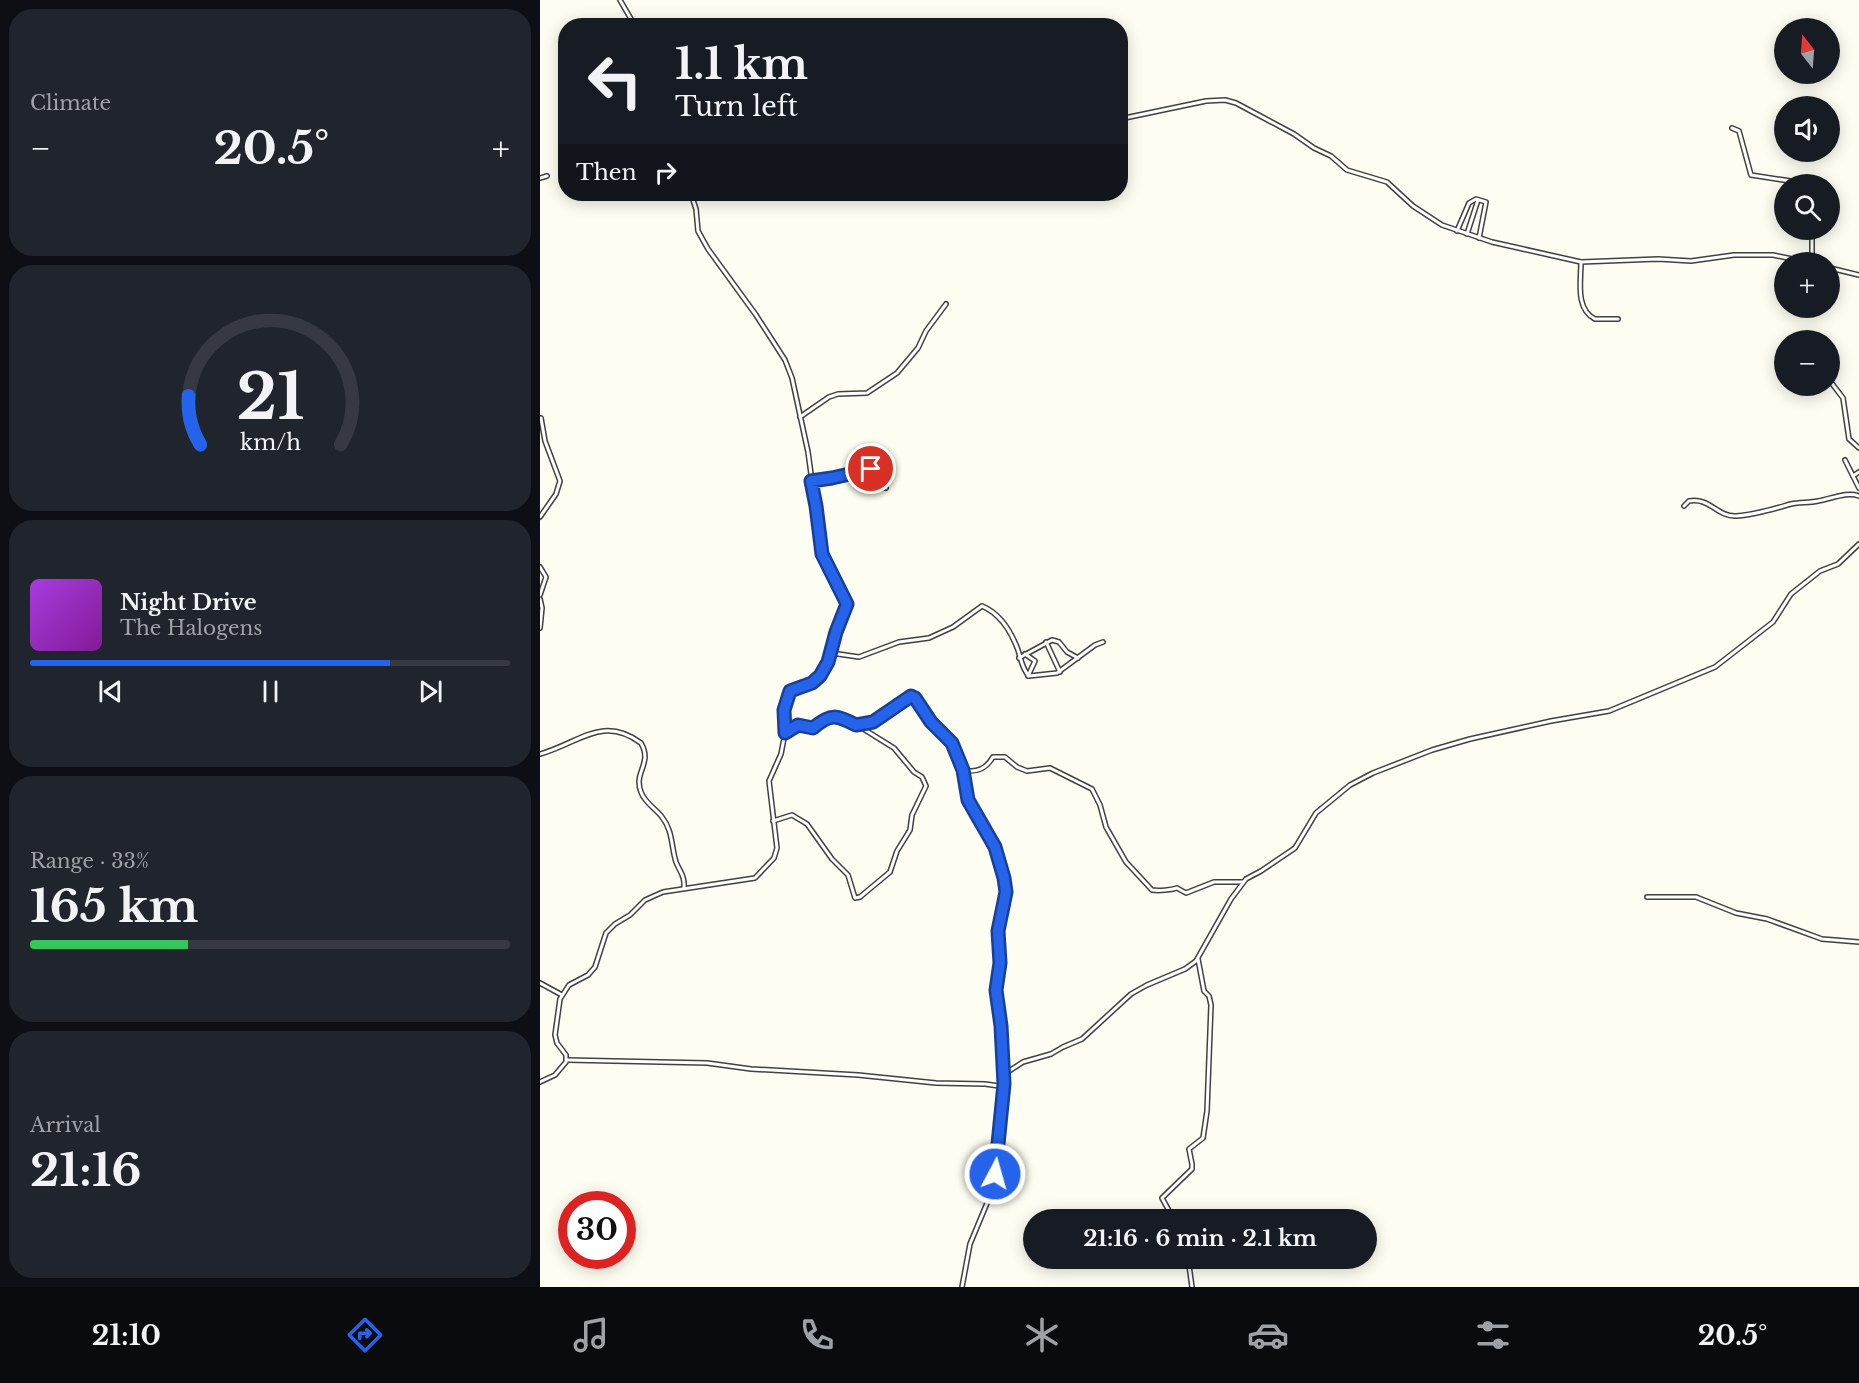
<!DOCTYPE html>
<html lang="en">
<head>
<meta charset="utf-8">
<style>
  body { margin:0; font-family:"Libre Baskerville",serif; background:#20242c; color:#f1f3f6; height:100vh; display:flex; flex-direction:column; font-size:22px; white-space:nowrap }
  * { box-sizing:border-box; margin:0 }
  p { font-size:20px; color:#9ea1a6 }
  .icon { flex:none; width:33px; height:33px; fill:none; stroke:currentColor; stroke-width:2; stroke-linecap:round; stroke-linejoin:round }
  .map { position:relative; flex:1; overflow:hidden }
  .details { display:flex; flex-direction:column; gap:9px; padding:9px; background:#0d0f14; width:540px }
  .details>* { flex:none }
  .guide { position:absolute; left:18px; top:18px; width:570px; height:183px; border-radius:24px; box-shadow:0 3px 15px #0003; background:#171b24; color:#f1f3f6; overflow:hidden }
  .needle { width:39px; rotate:343deg }
  .buttons { position:absolute; left:1234px; top:18px; display:grid; gap:12px }
  .buttons a { display:grid; place-items:center; width:66px; height:66px; border-radius:50%; background:#171b24; box-shadow:0 3px 15px #0003; font-size:30px }
  .speed { position:absolute; left:18px; top:1191px; display:flex; gap:12px; font-size:30px; font-weight:700; text-align:center }
  .speed>* { display:grid; place-content:center; width:78px; height:78px; border-radius:50%; background:#171b24; box-shadow:0 3px 15px #0003; line-height:1 }
  .speed .limit { border:9px solid #d22; background:#fff; color:#111 }
  .pin { position:absolute; display:grid; place-items:center; width:51px; height:51px; color:#fff; margin:-26px; border:3px solid #fff; border-radius:50%; box-shadow:0 2px 6px #0007 }
  .me { position:absolute; width:66px; margin:-33px; rotate:6deg; stroke-linejoin:round; filter:drop-shadow(0 0 4px #0008) }
  .turn { display:flex; align-items:center; gap:21px; height:126px; padding:0 18px; font-size:27px }
  .turn .icon { width:78px; height:78px; stroke-width:2.5 }
  .turn b { display:block; font-size:42px; line-height:51px }
  .then { display:flex; align-items:center; height:57px; padding:0 18px; background:#0003; gap:12px; font-size:22px }
  .big { font-size:45px; font-weight:800; line-height:1.1 }
  .details .card { flex:1; display:flex; flex-direction:column; justify-content:center; gap:9px; min-width:0; padding:0 21px; border-radius:24px; background:#20242c }
  .details .dial { align-items:center; gap:0 }
  .dial svg { height:156px; overflow:visible; fill:none; stroke:#363941; stroke-width:7; stroke-linecap:round; text-anchor:middle }
  .dial text { fill:#f1f3f6; stroke:none }
  .song { display:flex; align-items:center; gap:18px }
  .cover { width:72px; height:72px; border-radius:9px; background:linear-gradient(135deg,hsl(280 70% 55%),hsl(290 70% 35%)) }
  .played { height:6px; border-radius:3px; background:linear-gradient(90deg,#2563eb 75%,#363941 75%) }
  .keys { display:flex; justify-content:space-around; direction:ltr }
  .heat { display:flex; justify-content:space-between; align-items:center; font-size:33px; direction:ltr }
  .charge { height:9px; border-radius:4px; background:linear-gradient(90deg,#34c759 33%,#363941 0) }
  .trip { position:absolute; left:483px; top:1209px; width:354px; height:60px; border-radius:30px; background:#171b24; box-shadow:0 3px 15px #0003; font-weight:800; line-height:60px; text-align:center }
  .menu { display:flex; height:96px; justify-content:space-around; align-items:center; background:#090b0e; color:#9ea1a6 }
  .menu .icon { width:42px; height:42px }
  .menu .on { color:#2563eb }
  .menu b { font-size:27px; color:#f1f3f6 }
  main { display:flex; flex:1; min-height:0 }
  .map>svg:first-child { display:block }
</style>
</head>
<body>
<main>
<section class="details">
<div class="card"><p>Climate</p>
<div class="heat"><a>−</a><b class="big">20.5°</b><a>+</a></div>
</div>
<div class="card dial"><svg viewBox="0 0 100 80">
<path d="M14 69A42 42 0 1 1 86 69"/>
<path d="M14 69A42 42 0 0 1 8 44" stroke="#2563eb"/>
<text x="50" y="56" font-size="32" font-weight="700">21</text>
<text x="50" y="72" font-size="11">km/h</text>
</svg></div>
<div class="card">
<div class="song"><i class="cover"></i><div><b>Night Drive</b><p>The Halogens</p></div></div>
<div class="played"></div>
<div class="keys"><svg class="icon" aria-label="previous" viewBox="0 0 24 24"><path d="M18 5L8 12l10 7zM5 5v14"/></svg><svg class="icon" aria-label="pause" viewBox="0 0 24 24"><path d="M8 5v14M16 5v14"/></svg><svg class="icon" aria-label="next" viewBox="0 0 24 24"><path d="M6 5l10 7-10 7zM19 5v14"/></svg></div>
</div>
<div class="card"><p>Range · 33%</p><b class="big">165 km</b><div class="charge"></div></div>
<div class="card"><p>Arrival</p><b class="big">21:16</b></div>
</section>
<div class="map">
<svg width="1319" height="1287" viewBox="0 0 1319 1287">
  <rect width="100%" height="100%" fill="#fefdf1"/>
  <g fill="none" stroke-linecap="round" stroke-linejoin="round">
    <defs>
      <g id="street">
        <path d="M80,0l15,26"/>
        <path d="M580,119l86,-18 19,-1 11,3 58,31 20,14 17,8 16,14 40,12 26,24 29,19 50,17 89,20 77,-3 33,2 43,-6h39l34,7"/>
        <path d="M1192,128l7,3 12,44 59,9"/>
        <path d="M0,178l7,-2"/>
        <path d="M1272,230v32"/>
        <path d="M917,231l12,-28 7,-4 10,3 -7,36"/>
        <path d="M927,234l11,-34"/>
        <path d="M1041,262c0,19 -6,47 14,57h23"/>
        <path d="M1290,268l29,7"/>
        <path d="M1290,381l13,17 6,41 10,9"/>
        <path d="M260,417l29,-20 9,-3 29,-1 30,-20 21,-25 8,-17 20,-27"/>
        <path d="M1305,460l14,28"/>
        <path d="M1313,476l6,-4"/>
        <path d="M271,481l21,-3 37,-10 17,20"/>
        <path d="M1144,506l5,-5c21,-4 28,16 47,15 18,-1 37,-7 55,-12 9,-2 18,-1 27,-3 13,-2 29,-10 41,-5"/>
        <path d="M0,517l16,-23 4,-13 -15,-40 -4,-23"/>
        <path d="M0,567l6,10 -6,18"/>
        <path d="M0,599l2,9 -2,20"/>
        <path d="M506,642l14,30"/>
        <path d="M291,653l28,4 40,-15 30,-4 24,-11 29,-21c19,8 29,25 36,44 3,9 4,19 11,26l28,-3 38,-28 8,-3"/>
        <path d="M485,654l10,7 -7,15"/>
        <path d="M479,658l33,-18 7,2 8,10 11,6"/>
        <path d="M245,733l13,-8 15,3c19,-16 23,-13 44,-3 23,-4 34,-18 53,-29l4,1 17,25 21,21 11,27 5,30 29,52 9,35 -8,44 2,32 -5,27 6,36 3,58 -9,90 -5,22 -20,48 -8,43"/>
        <path d="M0,754c38,-10 62,-40 101,-11 12,21 -8,29 0,49 3,10 15,17 21,25 11,14 9,29 14,45 4,10 9,14 8,26"/>
        <path d="M423,770c14,3 23,-1 30,-13h12l12,10 10,4 23,-3 42,21 8,16 6,22 20,35 26,28c7,1 19,0 25,-2l9,5 28,-11h29"/>
        <path d="M233,821l19,-6 15,9 25,35 16,16 7,23 5,-1 30,-25 7,-21 13,-21 2,-15 14,-29 -4,-9 -8,-5 -20,-24 -37,-23"/>
        <path d="M1107,897h49l40,16 31,6 55,20 37,3"/>
        <path d="M0,983l22,12"/>
        <path d="M27,1060l140,3 44,6 107,6 78,8 49,1 14,2 5,-2"/>
        <path d="M463,1075l20,-13 28,-8 12,-7 19,-8 49,-45 16,-9 38,-16 11,-8 35,-62 15,-20 15,-8 34,-23 21,-35 34,-28 23,-12 59,-23 38,-11 81,-18 58,-10 106,-44 58,-45 18,-28 29,-23 18,-7 21,-20"/>
        <path d="M0,1082l15,-7 11,-13v-7l-9,-12 -2,-8 5,-36 9,-14 19,-10 7,-8 11,-34 9,-9 15,-9 15,-15 18,-8 92,-14 19,-20 3,-10 -8,-67 12,-27 4,-21v-27l5,-15 3,-3 19,-5 13,-16 22,-63 -25,-50 -14,-102 -16,-74 -7,-18 -29,-45 -48,-66 -10,-18 -2,-22 -5,-15"/>
        <path d="M634,1220l-12,-22 30,-29v-5l-3,-15 14,-11 4,-27 4,-106 -2,-9 -5,-5 -6,-32"/>
        <path d="M648,1258l4,29"/>
      </g>
    </defs>
    <use href="#street" stroke="#414141" stroke-width="6"/>
    <use href="#street" stroke="#fff" stroke-width="3"/>
  </g>
  <g fill="none" stroke-linecap="round" stroke-linejoin="round">
    <defs>
      <path id="route" d="M331,469l-39,9 -21,3 5,25 6,48 25,50 -11,28 -8,30 -8,14 -8,7 -22,8 -6,19 1,23 13,-8 15,3c18,-15 23,-13 43,-3l17,-3 38,-26 4,2 16,24 21,21 11,27 5,30 27,47 9,31 2,14 -8,39 2,32 -4,27 5,36 3,58 -9,90"/>
    </defs>
    <use href="#route" stroke="#184099" stroke-width="15"/>
    <use href="#route" stroke="#2563eb" stroke-width="10"/>
  </g>
</svg>
<div class="buttons">
<a><svg class="needle" viewBox="-14 -14 28 28"><path d="M0-13l5 13h-10z" fill="#e53935"/><path d="M0 13l5-13h-10z" fill="#9ea1a6"/></svg></a>
<a><svg class="icon" aria-label="sound" viewBox="0 0 24 24"><path d="M4 9h4l5-4v14l-5-4H4zM17 9q2 3 0 6"/></svg></a>
<a><svg class="icon" aria-label="search" viewBox="0 0 24 24"><circle cx="10" cy="10" r="6"/><path d="M15 15l6 6"/></svg></a>
<a>+</a>
<a>−</a>
</div>
<div class="speed"><div class="limit">30</div></div>
<div class="pin" style="left:331px;top:469px;background:#d93025"><svg class="icon" aria-label="arrive" viewBox="0 0 24 24"><path d="M6 21V4h12l-3 4 3 4H6"/></svg></div>
<svg class="me" style="left:455px;top:1174px" viewBox="-20 -20 40 40"><circle r="17" fill="#2563eb" stroke="#fff" stroke-width="3"/><path d="M0-11L8 9 0 5-8 9z" fill="#fff"/></svg>
<div class="trip">21:16 · 6 min · 2.1 km</div>
<div class="guide">
<div class="turn"><svg class="icon" aria-label="left" viewBox="0 0 24 24"><path d="M17 20v-9H6M10 6l-5 5 5 5"/></svg><div><b>1.1 km</b>Turn left</div></div>
<div class="then">Then<svg class="icon" aria-label="right" viewBox="0 0 24 24"><path d="M7 20v-9h11M14 6l5 5-5 5"/></svg></div>
</div>
</div>
</main>
<nav class="menu">
<b>21:10</b>
<svg class="icon on" aria-label="directions" viewBox="0 0 24 24"><path d="M12 3l9 9-9 9-9-9zM9 14v-3h6M13 9l2 2-2 2"/></svg>
<svg class="icon" aria-label="music" viewBox="0 0 24 24"><path d="M9 18V5l10-2v13"/><circle cx="6" cy="18" r="3"/><circle cx="16" cy="16" r="3"/></svg>
<svg class="icon" aria-label="phone" viewBox="0 0 24 24"><path d="M5 4h4l2 5-3 2q2 4 5 5l2-3 5 2v4C11 20 4 13 5 4z"/></svg>
<svg class="icon" aria-label="climate" viewBox="0 0 24 24"><path d="M12 3v18M4 7l16 10M4 17L20 7"/></svg>
<svg class="icon" aria-label="car" viewBox="0 0 24 24"><path d="M5 17H2v-5l4-1 3-4h7l3 4 3 1v5h-3M9 17h6M6 11h13"/><circle cx="7" cy="17" r="2"/><circle cx="17" cy="17" r="2"/></svg>
<svg class="icon" aria-label="filters" viewBox="0 0 24 24"><path d="M4 7h16M4 17h16"/><circle cx="9" cy="7" r="2"/><circle cx="15" cy="17" r="2"/></svg>
<b>20.5°</b>
</nav>
</body>
</html>
